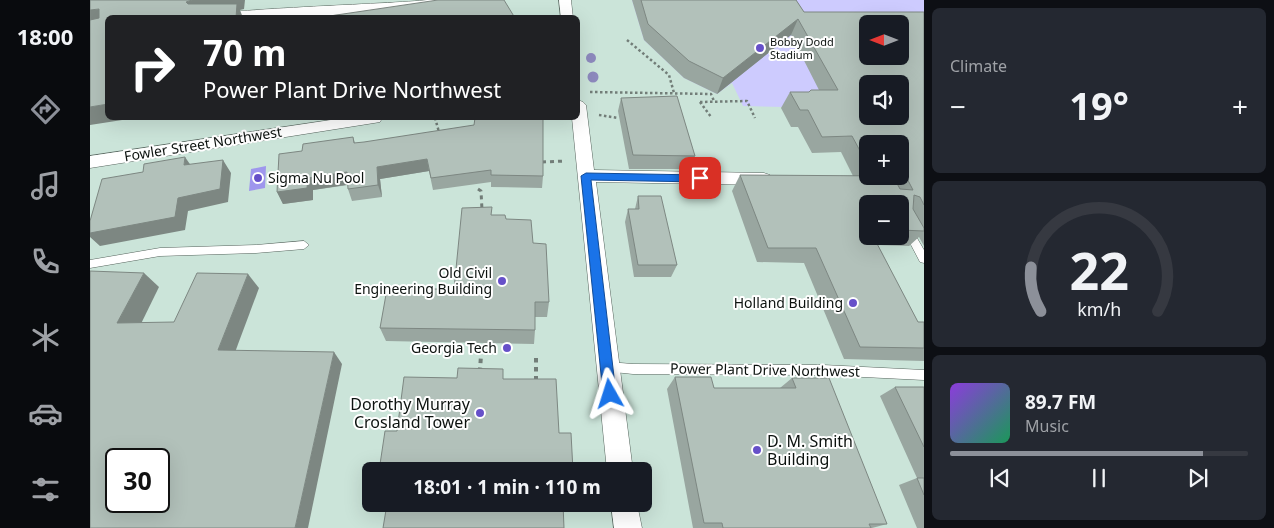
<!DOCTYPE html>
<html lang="en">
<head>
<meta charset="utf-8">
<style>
  body { margin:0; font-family:"Noto Sans",sans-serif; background:#242831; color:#f1f3f6; height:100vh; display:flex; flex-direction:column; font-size:19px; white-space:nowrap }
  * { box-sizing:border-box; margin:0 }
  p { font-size:16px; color:#9ea1a6 }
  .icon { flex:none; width:28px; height:28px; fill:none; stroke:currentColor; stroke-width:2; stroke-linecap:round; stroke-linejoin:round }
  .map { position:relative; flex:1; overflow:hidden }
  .drawer { display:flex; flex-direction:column; gap:8px; padding:8px; background:#0d0f14; width:350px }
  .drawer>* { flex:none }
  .guide { position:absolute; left:15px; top:15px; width:475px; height:105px; border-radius:8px; box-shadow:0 5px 20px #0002; background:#202124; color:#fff; overflow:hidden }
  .needle { width:32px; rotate:270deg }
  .tools { position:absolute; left:769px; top:15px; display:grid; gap:10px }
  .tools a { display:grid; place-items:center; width:50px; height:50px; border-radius:8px; background:#171b24; box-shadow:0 5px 20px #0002; font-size:25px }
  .speed { position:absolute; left:15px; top:448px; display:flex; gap:10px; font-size:25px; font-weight:700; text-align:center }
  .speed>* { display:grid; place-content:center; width:65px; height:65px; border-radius:50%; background:#171b24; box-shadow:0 5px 20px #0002; line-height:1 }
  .speed .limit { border:2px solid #111; border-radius:8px; background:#fff; color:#111 }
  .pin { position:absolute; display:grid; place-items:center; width:42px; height:42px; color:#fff; margin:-21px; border-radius:10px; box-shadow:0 2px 8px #0006 }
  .me { position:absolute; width:55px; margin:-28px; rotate:354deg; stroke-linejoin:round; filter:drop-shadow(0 0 4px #0008) }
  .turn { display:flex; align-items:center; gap:18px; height:105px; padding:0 15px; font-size:22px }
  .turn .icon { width:65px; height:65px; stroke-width:2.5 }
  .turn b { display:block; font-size:35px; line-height:42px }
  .big { font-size:38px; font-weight:700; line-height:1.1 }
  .drawer .tile { flex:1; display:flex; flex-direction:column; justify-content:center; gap:8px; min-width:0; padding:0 18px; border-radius:8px; background:#242831 }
  .drawer .dial { align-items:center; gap:0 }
  .dial svg { height:130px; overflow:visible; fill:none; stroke:#363941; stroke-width:7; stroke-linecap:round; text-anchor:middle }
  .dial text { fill:#f1f3f6; stroke:none }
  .song { display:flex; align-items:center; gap:15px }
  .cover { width:60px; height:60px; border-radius:8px; background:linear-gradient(135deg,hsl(270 70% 55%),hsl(150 70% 35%)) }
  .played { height:5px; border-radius:2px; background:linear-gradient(90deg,#8c9099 85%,#363941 85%) }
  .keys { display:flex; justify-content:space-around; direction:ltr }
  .heat { display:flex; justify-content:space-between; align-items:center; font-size:28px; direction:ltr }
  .trip { position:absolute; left:272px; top:462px; width:290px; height:50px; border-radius:8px; background:#171b24; box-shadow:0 5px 20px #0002; font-weight:700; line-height:50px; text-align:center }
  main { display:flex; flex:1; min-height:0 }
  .menu { display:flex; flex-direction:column; width:90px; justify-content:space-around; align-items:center; background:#090b0e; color:#9ea1a6 }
  .menu .icon { width:35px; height:35px }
  .menu .selected { color:#8c9099 }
  .menu b { font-size:22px; color:#f1f3f6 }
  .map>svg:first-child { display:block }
</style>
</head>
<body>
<main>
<nav class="menu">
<b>18:00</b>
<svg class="icon selected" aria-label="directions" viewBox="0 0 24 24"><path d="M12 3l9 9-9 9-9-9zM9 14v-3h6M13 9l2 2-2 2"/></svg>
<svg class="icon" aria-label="music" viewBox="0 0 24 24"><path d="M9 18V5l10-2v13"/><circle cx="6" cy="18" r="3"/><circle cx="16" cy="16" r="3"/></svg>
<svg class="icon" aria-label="phone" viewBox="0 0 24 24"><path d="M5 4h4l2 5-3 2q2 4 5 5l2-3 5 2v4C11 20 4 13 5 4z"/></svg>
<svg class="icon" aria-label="climate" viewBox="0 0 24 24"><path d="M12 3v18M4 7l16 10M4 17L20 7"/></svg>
<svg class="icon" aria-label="car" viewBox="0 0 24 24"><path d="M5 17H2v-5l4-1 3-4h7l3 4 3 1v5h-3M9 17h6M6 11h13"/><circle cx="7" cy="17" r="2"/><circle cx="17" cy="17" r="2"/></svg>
<svg class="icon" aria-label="filters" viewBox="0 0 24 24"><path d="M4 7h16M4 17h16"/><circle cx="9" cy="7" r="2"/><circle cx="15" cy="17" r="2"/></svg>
</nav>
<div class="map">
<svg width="834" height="528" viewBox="0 0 834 528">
  <rect width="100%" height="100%" fill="#ddede6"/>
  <path fill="#cbe4d9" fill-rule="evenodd" d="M0,0h834v528h-834zM18,18h470v100h-470zM778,24h32v32h-32zM778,84h32v32h-32zM778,144h32v32h-32zM778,204h32v32h-32zM26,459h43v42h-43zM281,471h273v33h-273z"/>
  <path fill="#cdcbfe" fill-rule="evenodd" d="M542,0h292v107l-24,-23h-32l-40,24 -85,-2 -11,-23 -15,11 -33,-16 -40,-38zM778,24h32v32h-32z"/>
  <path fill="#9e96ed" d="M176,166l-1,22 -16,3 2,-22z"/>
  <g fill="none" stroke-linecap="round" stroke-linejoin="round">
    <defs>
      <g id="service">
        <path d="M810,212l3,2 21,36v13l-4,-1 -20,-38z"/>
        <path d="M214,241l5,4 -5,4 -48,4 -96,3 -70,12v-8l70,-12 96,-3z"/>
        <path d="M518,362l25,2 190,1 101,5v10l-101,-5 -190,-1 -29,-3 -2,-4 2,-4z"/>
      </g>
      <g id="minor">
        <path d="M337,0h32l-6,4c-85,12 -171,14 -257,14 9,-9 200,-14 231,-18z"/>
        <path d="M469,0h12l2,18h-12z"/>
        <path d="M488,100l5,2 3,3 8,65 170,3 6,2 3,4 -3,4 -6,2 -168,-3 37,289h-26l-35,-353h6z"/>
        <path d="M254,118h38l-2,4 -6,1 -284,45v-12z"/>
        <path d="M521,504h26l5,24h-28z"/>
      </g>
    </defs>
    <use href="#service" stroke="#56645d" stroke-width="1"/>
    <use href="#minor" stroke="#56645d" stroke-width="1"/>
    <g stroke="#727d78" stroke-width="2.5" stroke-dasharray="2.5 2.5" stroke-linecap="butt">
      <path d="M537,40l42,35 5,18"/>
      <path d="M500,92l121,2 3,7"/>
      <path d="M610,102l47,-1 8,17"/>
      <path d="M610,102l11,15"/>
      <path d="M509,115l19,3"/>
      <path d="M345,118l4,14"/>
    </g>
    <g stroke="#727d78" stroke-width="3" stroke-dasharray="4 4" stroke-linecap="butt">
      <path d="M348,131l1,2"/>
      <path d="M452,162l24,-1"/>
      <path d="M388,189l3,2 1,19"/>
    </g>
    <g stroke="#727d78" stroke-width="4" stroke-dasharray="4.5 4.5" stroke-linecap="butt">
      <path d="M446,358v24"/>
      <path d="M388,370h2l1,-15"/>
    </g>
    <use href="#service" fill="#fff" fill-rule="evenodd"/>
    <use href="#minor" fill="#fff" fill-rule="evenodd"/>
  </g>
  <g fill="#8d89bd">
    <circle cx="501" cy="58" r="5"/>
    <circle cx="503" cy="77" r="5.5"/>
  </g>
  <g fill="#99a6a0" fill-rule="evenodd">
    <path d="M542,0h164l8,12h120v234l-5,-9 -10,9 -32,-1 41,77h6v39l-80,-2 -40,-96 -47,-1 -25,-71 8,-16 113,1 -12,-24 -29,1 -14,-26h-7l-10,-19 9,-16h19l10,-2 -28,-55 -74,59 -33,-16 -40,-38zM778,144h32v32h-32zM778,204h32v32h-32z"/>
    <path d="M531,98l74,58 -5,13h-61l-11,-58z"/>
    <path d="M263,137l2,6 188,33 -1,12 -51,-1v-5l-58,8 -4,-19 -49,8 2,18 -30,4 -4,-12v-4l-35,5v10l-30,4 -6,-12 25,-41z"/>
    <path d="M548,196l39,69 -6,12h-37l-9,-55 3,-13h7z"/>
    <path d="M402,215l14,4 27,24 16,59 -2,15h-12v13l-1,14 -148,-3 -6,-13 74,-39z"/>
    <path d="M585,377l39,11h66l12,-10 95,146 -15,4h-179l-26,-139z"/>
    <path d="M805,387h29v141h-7l-18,-43 18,-7 -37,-82z"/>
  </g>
  <g fill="#7d8782">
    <path d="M102,0h53l-1,9 -4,1 3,8h-47l-10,-16z"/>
    <path d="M9,9l9,13 -18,6v-18z"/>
    <path d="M708,19l-7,16 -74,59 6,-16z"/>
    <path d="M18,104v14h27l-45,7v-18z"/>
    <path d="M95,157l9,13 -10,-5z"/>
    <path d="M337,159l2,12 -49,8 2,18 -4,-12 -1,-18z"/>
    <path d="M133,160l8,13 -3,29 -40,9 -3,19 -85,16 -10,-9v-4l88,-35z"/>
    <path d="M257,172l5,12 -39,6v10l-30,4 -6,-12 31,-14z"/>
    <path d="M54,273l15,14 -24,49 -18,-13z"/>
    <path d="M158,274l11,14 -28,75 -13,-13z"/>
    <path d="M244,352l8,12 -34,164h-13z"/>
  </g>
  <g fill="#b2c1ba" stroke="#7d8782" fill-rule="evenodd">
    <path d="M0,0h102l-6,2 2,2h49l-1,14h-128v86l-18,3v-87l9,-2v-9l-9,1z"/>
    <path d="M348,0h66l11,18h-199z"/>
    <path d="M551,0h155l8,12h120v193l-4,-8 -6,-2 -1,14 11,19v3l-24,-1v-26h-32v32h5l45,86h6v26l-64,-1 -44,-99h-48l-28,-73 153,1 7,13 13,1 -13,-25v-21h-32v16h-3l-13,-24 -30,1 -14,-27h-8l-10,-18h19l2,-2h27l-40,-71 -75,59 -34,-17 -41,-37zM778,24h32v32h-32zM778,84h32v32h-32z"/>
    <path d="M587,96l18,60 -62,-1 -12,-57z"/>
    <path d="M385,118h68v58l-52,-1v-5l-60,8 -4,-19 -50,8 1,18 -30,4 -1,-17 -39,6 -1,10 -30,4 2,-38 23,-3 1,-7 50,-7 1,6 10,-1 110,-17z"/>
    <path d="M95,157l-1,8 39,-5 -3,29 -42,9 -3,19 -85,16v-12l12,-42 41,-7 1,-8z"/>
    <path d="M548,196h23l16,69h-39l-10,-56h11z"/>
    <path d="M402,207l-1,8h14l1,4 25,1 2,23 13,1 3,58h-14v28l-155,-2 7,-39h67l8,-81z"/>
    <path d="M0,271l54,2 -27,50 57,-1 23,-49 51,1 -30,76 116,2 -39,176h-205zM26,459h43v42h-43z"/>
    <path d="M368,368l45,1v10h53l3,54h12l2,38h-194l6,-40h12l7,-54 53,1z"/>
    <path d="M585,377h36l3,11h82l-4,-10h37l58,146h-18l2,4h-148l-1,-5h-18z"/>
    <path d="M805,387h29v60z"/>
    <path d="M827,478h7v17z"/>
    <path d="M297,504h176l1,24h-181z"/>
  </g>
  <path fill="#1a73e8" stroke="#114b97" d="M496,173l114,2 4,3 -4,4 -109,-2 25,214 -2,5 -4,1 -5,-1 -2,-5 -22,-218z"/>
  <g fill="#6650c9" stroke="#fff" stroke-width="2">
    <circle cx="670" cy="48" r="5"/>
    <circle cx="168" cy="178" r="5"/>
    <circle cx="412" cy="281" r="5"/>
    <circle cx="763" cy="303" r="5"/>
    <circle cx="417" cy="348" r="5"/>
    <circle cx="390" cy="413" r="5"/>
    <circle cx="667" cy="450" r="5"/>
  </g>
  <g text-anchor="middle" stroke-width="4" stroke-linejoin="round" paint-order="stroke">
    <g font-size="11" fill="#0c120f" stroke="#fff" text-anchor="start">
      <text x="680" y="46">Bobby Dodd<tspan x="680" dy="13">Stadium</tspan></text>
    </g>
    <g font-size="14" fill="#0c120f" stroke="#fff">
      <text transform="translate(113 144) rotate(-9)" y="5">Fowler Street Northwest</text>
      <text transform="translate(675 370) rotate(1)" y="5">Power Plant Drive Northwest</text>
    </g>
    <g font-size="14" fill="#0c120f" stroke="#fff" text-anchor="end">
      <text x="178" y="183" text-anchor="start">Sigma Nu Pool</text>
      <text x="402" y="278">Old Civil<tspan x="402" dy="16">Engineering Building</tspan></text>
      <text x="753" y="308">Holland Building</text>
      <text x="407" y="353">Georgia Tech</text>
    </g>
    <g font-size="16" fill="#0c120f" stroke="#fff" text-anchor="end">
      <text x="380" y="410">Dorothy Murray<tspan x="380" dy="18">Crosland Tower</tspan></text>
      <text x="677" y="447" text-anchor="start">D. M. Smith<tspan x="677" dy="18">Building</tspan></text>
    </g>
  </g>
</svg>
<div class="tools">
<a><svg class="needle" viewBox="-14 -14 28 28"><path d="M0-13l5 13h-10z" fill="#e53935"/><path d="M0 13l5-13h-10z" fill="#9ea1a6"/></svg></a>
<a><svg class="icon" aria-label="sound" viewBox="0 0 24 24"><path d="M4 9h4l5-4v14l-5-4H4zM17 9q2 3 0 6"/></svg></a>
<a>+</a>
<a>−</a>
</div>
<div class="speed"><div class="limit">30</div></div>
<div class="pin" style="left:610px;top:178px;background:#d93025"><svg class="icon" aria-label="arrive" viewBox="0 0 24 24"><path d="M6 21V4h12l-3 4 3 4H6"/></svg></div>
<svg class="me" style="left:520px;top:394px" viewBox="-20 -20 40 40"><path d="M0-17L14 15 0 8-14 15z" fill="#1a73e8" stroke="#fff" stroke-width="4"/></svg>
<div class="trip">18:01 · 1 min · 110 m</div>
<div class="guide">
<div class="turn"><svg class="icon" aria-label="right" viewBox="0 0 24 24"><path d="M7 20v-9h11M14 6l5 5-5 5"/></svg><div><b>70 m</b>Power Plant Drive Northwest</div></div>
</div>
</div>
<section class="drawer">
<div class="tile"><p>Climate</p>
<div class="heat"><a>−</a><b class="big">19°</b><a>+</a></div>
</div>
<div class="tile dial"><svg viewBox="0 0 100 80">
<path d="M14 69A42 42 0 1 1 86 69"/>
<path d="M14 69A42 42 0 0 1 8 42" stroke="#8c9099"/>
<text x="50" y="56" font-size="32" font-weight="700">22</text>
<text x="50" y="72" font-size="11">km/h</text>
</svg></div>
<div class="tile">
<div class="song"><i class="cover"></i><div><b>89.7 FM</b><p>Music</p></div></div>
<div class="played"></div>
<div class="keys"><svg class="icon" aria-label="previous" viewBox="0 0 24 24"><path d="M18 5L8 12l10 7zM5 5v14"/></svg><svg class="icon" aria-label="pause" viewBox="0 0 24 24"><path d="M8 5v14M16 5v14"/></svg><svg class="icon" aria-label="next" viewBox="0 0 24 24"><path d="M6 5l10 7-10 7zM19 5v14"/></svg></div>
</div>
</section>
</main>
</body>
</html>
